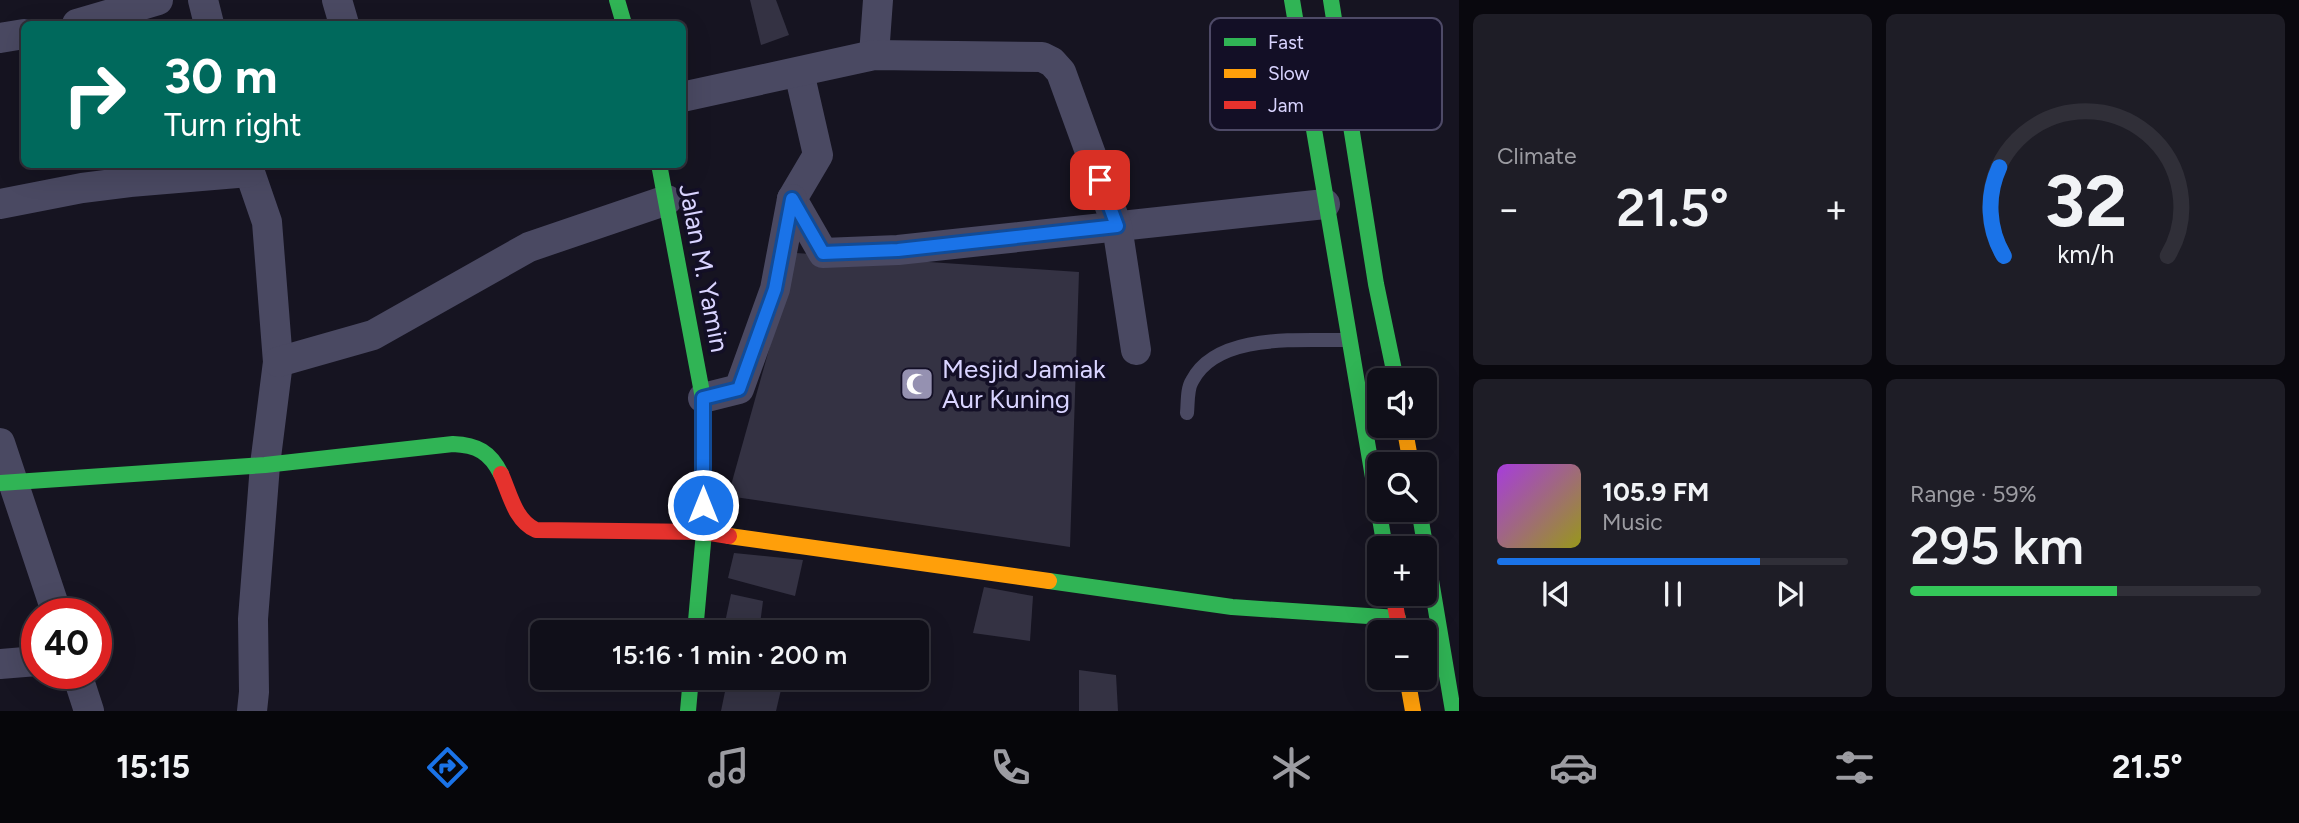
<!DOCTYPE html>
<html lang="en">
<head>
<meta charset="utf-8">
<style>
  body { margin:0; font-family:Figtree,sans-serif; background:#1e1d26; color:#f1f3f6; height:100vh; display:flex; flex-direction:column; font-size:26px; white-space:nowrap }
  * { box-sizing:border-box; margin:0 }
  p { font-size:23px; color:#9c9ca2 }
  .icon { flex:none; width:38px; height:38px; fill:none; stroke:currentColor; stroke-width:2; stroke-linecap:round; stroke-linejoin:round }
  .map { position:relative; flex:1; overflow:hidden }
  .side { display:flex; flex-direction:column; gap:14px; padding:14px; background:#09080e; width:840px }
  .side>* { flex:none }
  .top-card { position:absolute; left:21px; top:21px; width:665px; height:147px; border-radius:10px; box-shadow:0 7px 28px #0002,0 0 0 2px #302f38; background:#00695c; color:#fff; overflow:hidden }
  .tools { position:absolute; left:1367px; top:368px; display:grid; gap:14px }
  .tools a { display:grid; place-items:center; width:70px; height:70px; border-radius:10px; background:#100f19; box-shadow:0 7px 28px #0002,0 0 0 2px #302f38; font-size:35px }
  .speed { position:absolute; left:21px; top:598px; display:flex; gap:14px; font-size:35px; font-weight:700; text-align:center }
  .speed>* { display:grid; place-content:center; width:91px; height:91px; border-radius:50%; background:#100f19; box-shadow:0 7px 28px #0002,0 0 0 2px #302f38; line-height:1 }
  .speed .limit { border:10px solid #d22; background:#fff; color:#111 }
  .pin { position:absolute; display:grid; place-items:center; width:60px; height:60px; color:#fff; margin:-30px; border-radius:14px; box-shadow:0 4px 10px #0006 }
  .me { position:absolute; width:77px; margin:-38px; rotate:0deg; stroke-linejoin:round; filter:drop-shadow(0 0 5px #0008) }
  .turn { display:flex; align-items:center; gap:24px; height:147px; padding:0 28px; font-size:32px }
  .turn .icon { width:91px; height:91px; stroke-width:2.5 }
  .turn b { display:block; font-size:49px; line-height:60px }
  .big { font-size:52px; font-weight:600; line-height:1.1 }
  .side .tile { flex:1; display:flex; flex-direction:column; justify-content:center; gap:10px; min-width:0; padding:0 24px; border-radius:10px; background:#1e1d26 }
  .side .dial { align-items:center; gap:0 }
  .dial svg { height:182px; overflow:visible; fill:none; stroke:#302f38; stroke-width:7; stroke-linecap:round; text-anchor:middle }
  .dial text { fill:#f1f3f6; stroke:none }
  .song { display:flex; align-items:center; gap:21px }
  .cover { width:84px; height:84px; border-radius:10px; background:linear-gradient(135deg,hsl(280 70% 55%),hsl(60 70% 35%)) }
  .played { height:7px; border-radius:4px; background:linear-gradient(90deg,#1a73e8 75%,#302f38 75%) }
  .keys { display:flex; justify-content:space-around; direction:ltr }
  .heat { display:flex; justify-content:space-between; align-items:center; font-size:38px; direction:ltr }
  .charge { height:10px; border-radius:5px; background:linear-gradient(90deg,#34c759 59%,#302f38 0) }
  .side .tiles { flex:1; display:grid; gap:14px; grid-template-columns:repeat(2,1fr) }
  .trip { position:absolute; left:530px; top:620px; width:399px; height:70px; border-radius:10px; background:#100f19; box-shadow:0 7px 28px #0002,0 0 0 2px #302f38; font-weight:600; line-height:70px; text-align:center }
  .menu { display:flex; height:112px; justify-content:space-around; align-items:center; background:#06060a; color:#9c9ca2 }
  .menu .icon { width:49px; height:49px }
  .menu .selected { color:#1a73e8 }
  .menu b { font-size:32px; color:#f1f3f6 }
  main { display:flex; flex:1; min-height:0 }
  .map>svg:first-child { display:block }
</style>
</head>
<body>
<main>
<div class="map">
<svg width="1459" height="711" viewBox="0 0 1459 711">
  <rect width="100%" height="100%" fill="#161421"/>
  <g fill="#343243">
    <path d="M750,0h26l13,35 -28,10z"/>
    <path d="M796,253l283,19 -9,275 -342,-51z"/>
    <path d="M734,553l69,7 -8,36 -67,-18z"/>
    <path d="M984,587l49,9 -3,45 -57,-8z"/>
    <path d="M731,594l32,7 -4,31h-36z"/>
    <path d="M1079,670l37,5 2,36h-39z"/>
    <path d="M728,677h56l-8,34h-55z"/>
  </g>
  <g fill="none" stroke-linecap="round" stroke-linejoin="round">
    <path stroke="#4a4962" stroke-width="14" d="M1187,413c1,-10 0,-24 5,-32 25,-49 109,-40 155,-41"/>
    <g stroke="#4a4962" stroke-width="30">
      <path d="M203,0l6,24"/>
      <path d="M337,0l7,24"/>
      <path d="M77,24l81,-24"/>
      <path d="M0,38l24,-4"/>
      <path d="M874,55l4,-55"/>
      <path d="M799,72l19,83 -26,44 31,54 75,-3 427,-46"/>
      <path d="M682,97l192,-42 168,2 10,5 9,10 56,154 19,124"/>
      <path d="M247,164l20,58 11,140 -13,103 -12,154 1,73 -2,19"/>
      <path d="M0,204l82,-16 48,-6 119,-10"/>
      <path d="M278,362l95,-27 156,-88 138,-47"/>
      <path d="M703,398l36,-9 36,-100 17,-90"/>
      <path d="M0,443l57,171"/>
      <path d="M0,664l37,-3"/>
      <path d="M77,674l12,37"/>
    </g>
    <g stroke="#30b455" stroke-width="16">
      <path d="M617,0l7,24"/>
      <path d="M1292,0l93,548"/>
      <path d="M1331,0l45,284 20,96"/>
      <path d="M659,164l44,234 1,134 -9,100"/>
      <path d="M0,483l265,-18 188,-21c24,1 37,8 48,30"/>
      <path d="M1419,509l34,202"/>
      <path d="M1049,581l183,26 166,11"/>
      <path d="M688,711l3,-34"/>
    </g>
    <g stroke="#ff9f0a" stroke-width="16">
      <path d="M1404,425l7,39"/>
      <path d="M729,536l320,45"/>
      <path d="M1407,677l6,34"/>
    </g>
    <g stroke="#e5322d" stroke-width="16">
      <path d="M501,474c9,20 14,47 35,56l168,2 25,4"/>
      <path d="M1393,593l7,39"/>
    </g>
  </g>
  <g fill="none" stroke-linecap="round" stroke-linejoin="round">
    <defs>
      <path id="route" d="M703,505v-107l36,-9 36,-100 17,-90 31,54 75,-3 219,-24 -17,-46"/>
    </defs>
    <use href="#route" stroke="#114b97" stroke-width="18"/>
    <use href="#route" stroke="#1a73e8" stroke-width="12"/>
  </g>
  <defs>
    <symbol id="mosque-square" viewBox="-11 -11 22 22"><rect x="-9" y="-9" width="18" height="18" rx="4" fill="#9591b1" stroke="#130f26"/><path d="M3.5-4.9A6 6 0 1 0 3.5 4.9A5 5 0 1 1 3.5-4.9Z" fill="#fff"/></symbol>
  </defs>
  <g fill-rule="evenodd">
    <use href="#mosque-square" x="898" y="365" width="38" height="38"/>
  </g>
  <g text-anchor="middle" stroke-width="7" stroke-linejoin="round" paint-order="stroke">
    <g font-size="26" fill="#d9d4ff" stroke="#130f26">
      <text transform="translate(704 268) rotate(79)" y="9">Jalan M. Yamin</text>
    </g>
    <g font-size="26" fill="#d9d4ff" stroke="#130f26" text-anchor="start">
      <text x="942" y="378">Mesjid Jamiak<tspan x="942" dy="30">Aur Kuning</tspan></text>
    </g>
  </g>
  <rect x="1210" y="18" width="232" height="112" rx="10" fill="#130f26" stroke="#4e4a67" stroke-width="2"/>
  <rect x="1224" y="38" width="32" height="8" fill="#30b455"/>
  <rect x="1224" y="69" width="32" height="9" fill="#ff9f0a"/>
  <rect x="1224" y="101" width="32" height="8" fill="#e5322d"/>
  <g font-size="19" fill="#d9d4ff">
    <text x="1268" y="49">Fast</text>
    <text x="1268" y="80">Slow</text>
    <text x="1268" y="112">Jam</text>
  </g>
</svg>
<div class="tools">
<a><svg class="icon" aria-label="sound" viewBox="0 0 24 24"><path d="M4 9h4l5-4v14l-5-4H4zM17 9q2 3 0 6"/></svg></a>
<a><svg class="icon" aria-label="search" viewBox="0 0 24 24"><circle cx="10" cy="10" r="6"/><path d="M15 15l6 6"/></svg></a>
<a>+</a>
<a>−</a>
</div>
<div class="speed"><div class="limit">40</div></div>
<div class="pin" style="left:1100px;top:180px;background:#d93025"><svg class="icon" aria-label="arrive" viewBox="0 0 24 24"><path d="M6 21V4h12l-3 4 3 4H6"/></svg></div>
<svg class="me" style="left:703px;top:505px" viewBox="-20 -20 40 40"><circle r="17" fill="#1a73e8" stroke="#fff" stroke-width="3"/><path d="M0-11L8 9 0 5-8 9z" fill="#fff"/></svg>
<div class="trip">15:16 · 1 min · 200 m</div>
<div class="top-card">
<div class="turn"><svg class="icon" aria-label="right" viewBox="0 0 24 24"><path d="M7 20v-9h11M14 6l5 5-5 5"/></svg><div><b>30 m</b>Turn right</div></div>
</div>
</div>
<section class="side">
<div class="tiles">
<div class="tile"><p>Climate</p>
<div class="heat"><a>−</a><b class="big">21.5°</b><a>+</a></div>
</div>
<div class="tile dial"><svg viewBox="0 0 100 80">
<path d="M14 69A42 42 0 1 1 86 69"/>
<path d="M14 69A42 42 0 0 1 12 30" stroke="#1a73e8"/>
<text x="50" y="56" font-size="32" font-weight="700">32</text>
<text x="50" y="72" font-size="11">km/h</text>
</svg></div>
<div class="tile">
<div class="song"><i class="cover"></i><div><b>105.9 FM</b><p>Music</p></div></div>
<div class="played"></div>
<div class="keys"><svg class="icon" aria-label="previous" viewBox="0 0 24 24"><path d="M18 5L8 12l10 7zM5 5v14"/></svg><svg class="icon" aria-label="pause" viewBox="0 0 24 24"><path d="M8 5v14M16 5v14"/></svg><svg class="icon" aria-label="next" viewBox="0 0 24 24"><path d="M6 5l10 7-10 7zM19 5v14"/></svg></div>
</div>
<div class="tile"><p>Range · 59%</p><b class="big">295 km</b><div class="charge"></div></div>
</div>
</section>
</main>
<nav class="menu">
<b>15:15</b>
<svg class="icon selected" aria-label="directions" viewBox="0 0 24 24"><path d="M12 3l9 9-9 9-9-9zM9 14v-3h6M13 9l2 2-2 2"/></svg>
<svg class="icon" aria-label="music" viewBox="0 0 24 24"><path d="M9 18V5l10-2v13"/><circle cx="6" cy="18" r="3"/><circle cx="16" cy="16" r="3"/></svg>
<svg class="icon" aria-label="phone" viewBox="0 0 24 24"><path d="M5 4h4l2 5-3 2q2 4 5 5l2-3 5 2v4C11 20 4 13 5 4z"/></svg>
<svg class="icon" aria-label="climate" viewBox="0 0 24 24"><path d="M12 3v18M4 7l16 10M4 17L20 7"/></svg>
<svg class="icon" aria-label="car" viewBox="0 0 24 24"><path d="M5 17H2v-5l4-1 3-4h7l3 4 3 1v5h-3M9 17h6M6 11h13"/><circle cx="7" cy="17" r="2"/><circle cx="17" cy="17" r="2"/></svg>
<svg class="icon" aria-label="filters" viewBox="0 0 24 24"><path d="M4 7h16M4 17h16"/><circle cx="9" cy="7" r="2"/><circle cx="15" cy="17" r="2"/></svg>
<b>21.5°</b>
</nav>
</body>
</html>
